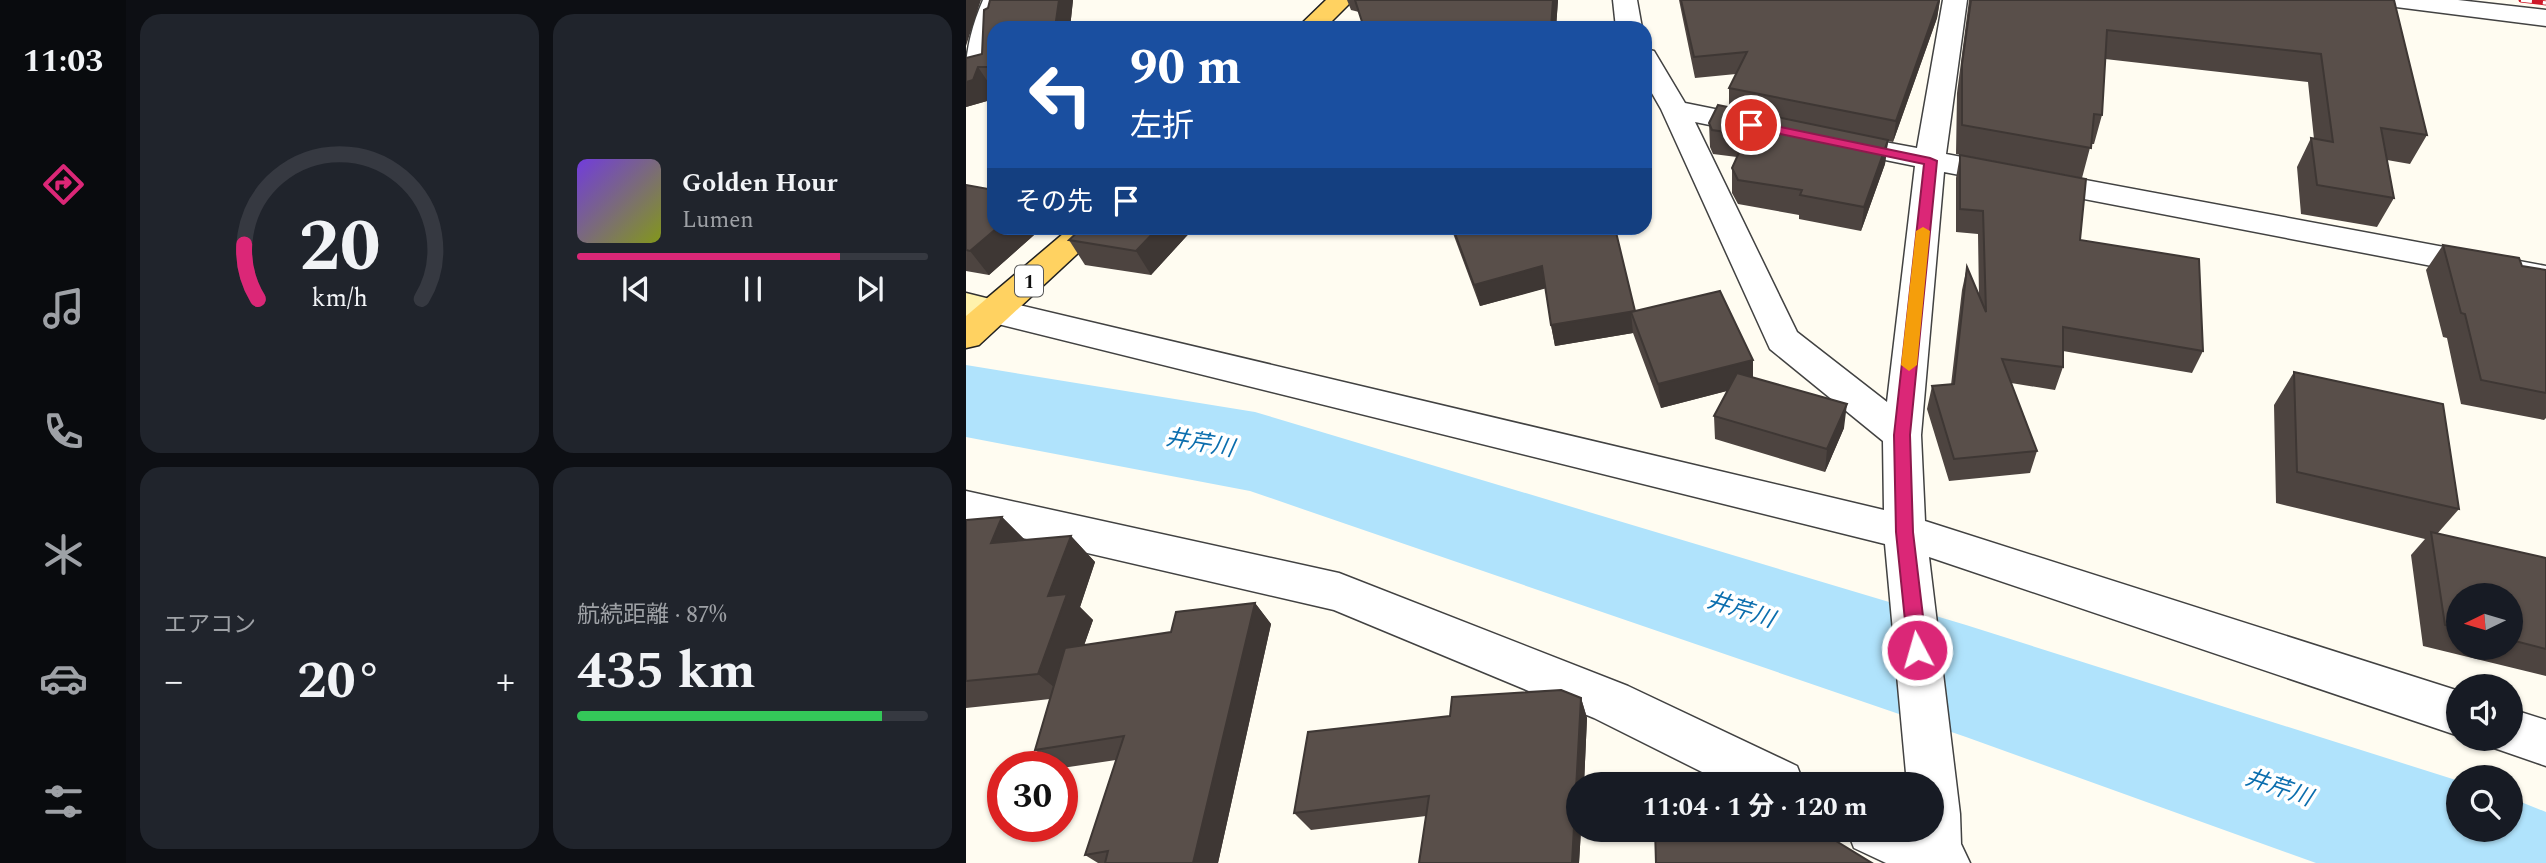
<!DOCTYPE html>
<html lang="ja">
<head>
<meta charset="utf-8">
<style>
  body { margin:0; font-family:Spectral,"Noto Sans JP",serif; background:#20242c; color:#f1f3f6; height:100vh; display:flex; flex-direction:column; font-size:26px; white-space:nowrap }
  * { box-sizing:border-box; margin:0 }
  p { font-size:23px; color:#9ea1a6 }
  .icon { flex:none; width:38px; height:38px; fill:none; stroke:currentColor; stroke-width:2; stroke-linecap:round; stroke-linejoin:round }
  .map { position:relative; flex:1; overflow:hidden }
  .panel { display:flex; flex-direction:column; gap:14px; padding:14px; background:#0d0f14; width:840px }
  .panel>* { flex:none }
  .banner { position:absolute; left:21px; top:21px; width:665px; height:214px; border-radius:21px; box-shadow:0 2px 5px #0004; background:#1a4fa0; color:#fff; overflow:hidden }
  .needle { width:46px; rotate:265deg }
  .tools { position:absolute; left:1480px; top:583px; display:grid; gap:14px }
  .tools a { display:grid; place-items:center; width:77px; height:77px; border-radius:50%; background:#171b24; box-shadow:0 2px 5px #0004; font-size:35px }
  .speed { position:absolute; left:21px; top:751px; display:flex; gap:14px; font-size:35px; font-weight:700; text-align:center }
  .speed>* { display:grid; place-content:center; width:91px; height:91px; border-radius:50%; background:#171b24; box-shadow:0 2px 5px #0004; line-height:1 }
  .speed .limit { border:10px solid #d22; background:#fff; color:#111 }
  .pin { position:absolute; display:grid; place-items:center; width:60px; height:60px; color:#fff; margin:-30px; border:4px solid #fff; border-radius:50%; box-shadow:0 2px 7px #0007 }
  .me { position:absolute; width:77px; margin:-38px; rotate:354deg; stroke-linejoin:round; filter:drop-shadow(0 0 5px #0008) }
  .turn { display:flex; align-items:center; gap:24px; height:147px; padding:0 28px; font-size:32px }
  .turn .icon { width:91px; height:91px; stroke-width:2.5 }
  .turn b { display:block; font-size:49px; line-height:60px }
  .then { display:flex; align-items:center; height:66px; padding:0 28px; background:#0003; gap:14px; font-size:26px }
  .big { font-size:52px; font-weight:700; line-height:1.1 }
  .panel .tile { flex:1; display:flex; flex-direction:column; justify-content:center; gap:10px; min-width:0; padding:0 24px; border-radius:21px; background:#20242c }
  .panel .dial { align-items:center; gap:0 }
  .dial svg { height:182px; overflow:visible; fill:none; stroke:#363941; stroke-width:7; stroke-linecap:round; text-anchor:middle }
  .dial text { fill:#f1f3f6; stroke:none }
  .song { display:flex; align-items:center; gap:21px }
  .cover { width:84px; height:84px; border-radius:10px; background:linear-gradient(135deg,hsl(260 70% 55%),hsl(70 70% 35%)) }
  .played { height:7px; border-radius:4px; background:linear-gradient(90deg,#db2777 75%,#363941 75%) }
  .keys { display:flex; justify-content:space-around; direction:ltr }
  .heat { display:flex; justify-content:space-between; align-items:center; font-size:38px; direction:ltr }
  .charge { height:10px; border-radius:5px; background:linear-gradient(90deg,#34c759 87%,#363941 0) }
  .panel .tiles { flex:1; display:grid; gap:14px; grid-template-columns:repeat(2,1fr) }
  .trip { position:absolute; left:600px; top:772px; width:378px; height:70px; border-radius:35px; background:#171b24; box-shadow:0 2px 5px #0004; font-weight:700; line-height:70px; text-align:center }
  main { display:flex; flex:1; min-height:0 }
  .tabs { display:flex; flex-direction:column; width:126px; justify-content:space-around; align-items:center; background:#090b0e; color:#9ea1a6 }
  .tabs .icon { width:49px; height:49px }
  .tabs .selected { color:#db2777 }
  .tabs b { font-size:32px; color:#f1f3f6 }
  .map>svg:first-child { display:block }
</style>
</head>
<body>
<main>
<nav class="tabs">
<b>11:03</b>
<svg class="icon selected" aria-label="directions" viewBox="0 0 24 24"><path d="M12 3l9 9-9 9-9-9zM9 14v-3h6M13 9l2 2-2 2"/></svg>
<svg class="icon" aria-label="music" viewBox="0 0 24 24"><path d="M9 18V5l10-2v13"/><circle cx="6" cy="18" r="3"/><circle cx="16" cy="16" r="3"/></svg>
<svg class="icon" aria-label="phone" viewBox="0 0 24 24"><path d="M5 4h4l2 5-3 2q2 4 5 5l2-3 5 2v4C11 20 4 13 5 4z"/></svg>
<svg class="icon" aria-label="climate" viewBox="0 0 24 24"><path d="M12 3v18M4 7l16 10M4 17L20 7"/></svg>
<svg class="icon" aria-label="car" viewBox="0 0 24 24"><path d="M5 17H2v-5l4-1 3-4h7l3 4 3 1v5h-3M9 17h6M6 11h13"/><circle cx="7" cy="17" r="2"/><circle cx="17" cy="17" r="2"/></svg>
<svg class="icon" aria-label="filters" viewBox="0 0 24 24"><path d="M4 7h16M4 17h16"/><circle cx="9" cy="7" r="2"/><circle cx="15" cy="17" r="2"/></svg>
</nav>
<section class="panel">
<div class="tiles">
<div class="tile dial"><svg viewBox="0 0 100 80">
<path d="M14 69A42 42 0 1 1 86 69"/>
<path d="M14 69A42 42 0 0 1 8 45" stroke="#db2777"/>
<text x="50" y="56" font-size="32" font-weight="700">20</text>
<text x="50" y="72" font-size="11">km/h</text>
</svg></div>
<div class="tile">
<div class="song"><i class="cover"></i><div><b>Golden Hour</b><p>Lumen</p></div></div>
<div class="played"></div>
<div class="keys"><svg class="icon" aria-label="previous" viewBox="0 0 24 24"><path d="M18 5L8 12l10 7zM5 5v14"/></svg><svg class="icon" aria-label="pause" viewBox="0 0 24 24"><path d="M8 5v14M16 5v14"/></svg><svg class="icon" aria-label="next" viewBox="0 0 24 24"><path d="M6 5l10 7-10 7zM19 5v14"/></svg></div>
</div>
<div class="tile"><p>エアコン</p>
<div class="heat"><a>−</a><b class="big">20°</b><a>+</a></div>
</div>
<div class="tile"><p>航続距離 · 87%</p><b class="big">435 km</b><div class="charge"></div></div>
</div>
</section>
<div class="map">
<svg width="1580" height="863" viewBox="0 0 1580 863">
  <rect width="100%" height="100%" fill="#fffcf1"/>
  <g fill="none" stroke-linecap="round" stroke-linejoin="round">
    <path fill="#b0e3fc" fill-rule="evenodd" d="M0,365l289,47 711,213 493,156v49h52v-32l35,14v51h-230l-350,-126 -716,-246 -284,-54z"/>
    <defs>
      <g id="minor">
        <path d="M17,0h24l-9,28h-4v46l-17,3 -11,-5c0,-24 7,-49 17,-72z"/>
        <path d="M647,0h24l5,28h-26z"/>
        <path d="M977,0h24l-21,154 600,112v22l-602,-116 -23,263 4,86 534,170v45l-530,-179 31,257 1,30 9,19h-84l-32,-15 -7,-18h85v-46h-25l-22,-240 -891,-221 -12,-4 -5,-8 5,-8 12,-4 890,211 -1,-69 -113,-92 -109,-240 -16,-28v-32l9,2 31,52 89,18 4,6 -4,6 -10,3 -69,-14 102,210 90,70 28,-236 -89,-18 -5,-6 5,-6 10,-3 81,15z"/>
        <path d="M1418,0h74l88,10v16l-150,-19 -9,-2z"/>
        <path d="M0,491l373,82 289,113 169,80 7,18h-78l-132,-66 -260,-108 -368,-85z"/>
        <path d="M1545,709l35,11v46l-52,-18 -4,-10h21z"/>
      </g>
      <path id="secondary" d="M0,293l40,10 5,8 -5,8 -12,4 -28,-6z"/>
      <g id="primary">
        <path d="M360,0h27l-28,28h-28z"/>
        <path d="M104,228h35l-126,117 -13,3v-32z"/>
      </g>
    </defs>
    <use href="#minor" stroke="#424242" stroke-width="3"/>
    <use href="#secondary" stroke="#313131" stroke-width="3"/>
    <use href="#primary" stroke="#202020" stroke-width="3"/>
    <use href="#minor" fill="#fff" fill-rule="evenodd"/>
    <use href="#secondary" fill="#fff2ac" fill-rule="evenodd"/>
    <use href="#primary" fill="#ffd261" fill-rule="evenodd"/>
    <defs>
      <path id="rail" d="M1555,0l25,3"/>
    </defs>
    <use href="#rail" stroke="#ce1828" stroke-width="5"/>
    <use href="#rail" stroke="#fff" stroke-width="3.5" stroke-dasharray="11" stroke-linecap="butt"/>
  </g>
  <g fill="#4d4440" fill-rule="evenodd">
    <path d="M24,0h83l-3,28h-76v60h-2l-5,13 -21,6v-49l16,-4 6,-46z"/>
    <path d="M381,0h211l-2,28h-192l-5,-16 -8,-2z"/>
    <path d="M713,0h261l-3,18 -44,124 -5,-1 -3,23 -24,67 -62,-12v-4l-61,-11 -6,-11v-25l5,-11 -24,-3 -3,-7 -1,-24 20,-15v-20l7,-14 -41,4z"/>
    <path d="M1003,0h425l33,135 -17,29 -23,-4 7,38 -17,29 -76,-13 -4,-47 14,-29 3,1 -6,-57 -203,-23 -3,56 -8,29h-3l-9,34 -126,-24 1,-61z"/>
    <path d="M994,155l120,85 123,111 -11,22 -129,-22v16l-8,23 -44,-7 26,68 -7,22 -81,8 -22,-72 5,-23 19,-1 11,-95 5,-23 12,30 -1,-63 -22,-2v-54z"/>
    <path d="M0,185l28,43h48l-53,47 -23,-4z"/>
    <path d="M116,228h112l-43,47 -66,-10 -16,-25z"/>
    <path d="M485,228h164l20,83 118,49v18l91,50 -19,44 -110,-33 -1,-23 13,-25 -66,17 -28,-75 -78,13 -4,-21 -6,-37 -65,18z"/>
    <path d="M1477,245l79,21 24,4v148l-2,2 -83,-16 -14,-66 -4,-1 -17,-67z"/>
    <path d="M1328,372l165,137 -22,25 109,24v118l-123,-30 -12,-91 14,-16 -149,-36 -2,-98zM1493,595h52v53h-52z"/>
    <path d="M36,517l23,23 46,-4 24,26 -15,45 13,13 -9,25 87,-13 84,-29 16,21 -53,239h-120l-13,-8 31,-95 -54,8v-2h-5l-22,-16 15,-51 -84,9v-188z"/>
    <path d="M615,698l6,20 -3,66h-6v46h3l-2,33h-160l7,-47 -115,14 -17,-17 156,-97z"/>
  </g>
  <g fill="#3e3734">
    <path d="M0,0h15l-15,46z"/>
    <path d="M93,0h14l-3,28h-15z"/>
    <path d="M587,0h5l-2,28h-5z"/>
    <path d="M973,0h1l-3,18 -44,124 3,-21z"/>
    <path d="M12,67l14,21 -5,13 -21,6v-25z"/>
    <path d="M922,140l-3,24 -24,67 3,-24z"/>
    <path d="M31,228h45l-53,47 -19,-24z"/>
    <path d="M192,228h36l-43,47 -15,-24z"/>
    <path d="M576,266l5,22 -67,18 -6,-21z"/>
    <path d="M669,311l-4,1 2,21 -78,13 -4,-21z"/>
    <path d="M787,360v24l-92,24 -3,-24z"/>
    <path d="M881,404l-3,24 -19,44 2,-23z"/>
    <path d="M36,517l27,27 -38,-1z"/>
    <path d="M105,536l24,26 -15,45 13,13 -27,77 -28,-23 10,-78z"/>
    <path d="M289,603l16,21 -53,239h-25z"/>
    <path d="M615,698l6,20 -3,66h-6v46h3l-2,33h-7z"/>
  </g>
  <g fill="#594f4a" stroke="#3e3734" stroke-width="2">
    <path d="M24,0h69l-4,28h-61v39h-16l-5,13 -7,2v-24l16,-4 2,-44 4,-2z"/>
    <path d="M389,0h198l-2,28h-187z"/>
    <path d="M715,0h258l-43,121 -167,-33 18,-36 -53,5z"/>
    <path d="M1005,0h423l33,135 -46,-7 13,70 -77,-13 -6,-47 22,4 -12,-88 -214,-24 -5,85 -8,-1 -3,34 -129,-23v-61z"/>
    <path d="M752,105l170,35 -24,67 -64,-12 2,-5 -64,-10 -6,-12 15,-33 -35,-5 -3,-7z"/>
    <path d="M994,155l126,24 -6,61 119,19 4,92 -140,-24v40l-61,-8 35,92 -83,8 -22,-73 22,-2 13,-117 19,45 -3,-101 -23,-2z"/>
    <path d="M0,185l28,5v38h3l-27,23 -4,-1z"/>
    <path d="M116,228h76l-22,23 -67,-11z"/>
    <path d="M487,228h162l20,83 -84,14 -9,-59 -68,19z"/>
    <path d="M1477,245l76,13 3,8 24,4v123l-65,-13 -16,-66 -4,-1z"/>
    <path d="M754,291l33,69 -95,24 -27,-72z"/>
    <path d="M1328,372l149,32 16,105 -162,-37z"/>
    <path d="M771,373l110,31 -20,45 -113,-33z"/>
    <path d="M36,517l-11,26 80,-7 -23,60 19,-2 -29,80 -72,7v-161z"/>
    <path d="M1465,532l115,26v91l-35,-9v-45h-52v33l-14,-3z"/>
    <path d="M289,603l-62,260h-88l3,-12 -23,4 39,-119 -89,14 30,-102 106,-16 5,-20z"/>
    <path d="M595,690l20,8 -9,165h-153l10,-67 -135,17 14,-81 142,-16 2,-19z"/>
    <path d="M689,830h163l54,33h-216z"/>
  </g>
  <path fill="#db2777" stroke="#8e194d" stroke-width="2" d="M785,121l179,37 7,3 -27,274 3,97 14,118 -3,6 -7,2 -6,-2 -3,-6 -12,-118 -2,-97 30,-271 -177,-37v-5z"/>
  <path fill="#f59e0b" d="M957,227l7,4 -13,134 -8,6 -8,-6 15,-134z"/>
  <g text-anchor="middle" stroke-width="7" stroke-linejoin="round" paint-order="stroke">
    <rect fill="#fff" stroke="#575757" stroke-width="2" x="49" y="265.5" width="28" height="31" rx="5"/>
    <g font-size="19" font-weight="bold" fill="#0f0f0f">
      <text x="63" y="288">1</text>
    </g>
    <g font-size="23" font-style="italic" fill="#0b6eae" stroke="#fff">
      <text transform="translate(234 442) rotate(10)" y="8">井芹川</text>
      <text transform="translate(775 609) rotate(18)" y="8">井芹川</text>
      <text transform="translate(1313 787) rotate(19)" y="8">井芹川</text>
    </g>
  </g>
</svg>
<div class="tools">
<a><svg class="needle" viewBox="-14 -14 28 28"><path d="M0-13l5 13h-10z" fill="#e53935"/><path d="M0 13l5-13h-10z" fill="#9ea1a6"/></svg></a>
<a><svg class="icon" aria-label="sound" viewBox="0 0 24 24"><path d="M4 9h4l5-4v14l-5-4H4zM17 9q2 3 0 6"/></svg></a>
<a><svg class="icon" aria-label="search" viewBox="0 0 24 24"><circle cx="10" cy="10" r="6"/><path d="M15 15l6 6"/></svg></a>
</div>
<div class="speed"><div class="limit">30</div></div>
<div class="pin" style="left:785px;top:125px;background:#d93025"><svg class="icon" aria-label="arrive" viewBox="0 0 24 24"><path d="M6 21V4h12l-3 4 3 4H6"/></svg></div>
<svg class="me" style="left:951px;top:650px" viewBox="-20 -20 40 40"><circle r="17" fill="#db2777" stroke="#fff" stroke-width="3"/><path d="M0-11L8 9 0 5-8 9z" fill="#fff"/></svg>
<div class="trip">11:04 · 1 分 · 120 m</div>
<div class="banner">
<div class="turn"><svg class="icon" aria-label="left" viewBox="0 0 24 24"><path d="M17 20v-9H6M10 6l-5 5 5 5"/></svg><div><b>90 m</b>左折</div></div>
<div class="then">その先<svg class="icon" aria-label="arrive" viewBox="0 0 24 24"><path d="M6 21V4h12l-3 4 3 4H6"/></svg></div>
</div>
</div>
</main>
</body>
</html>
